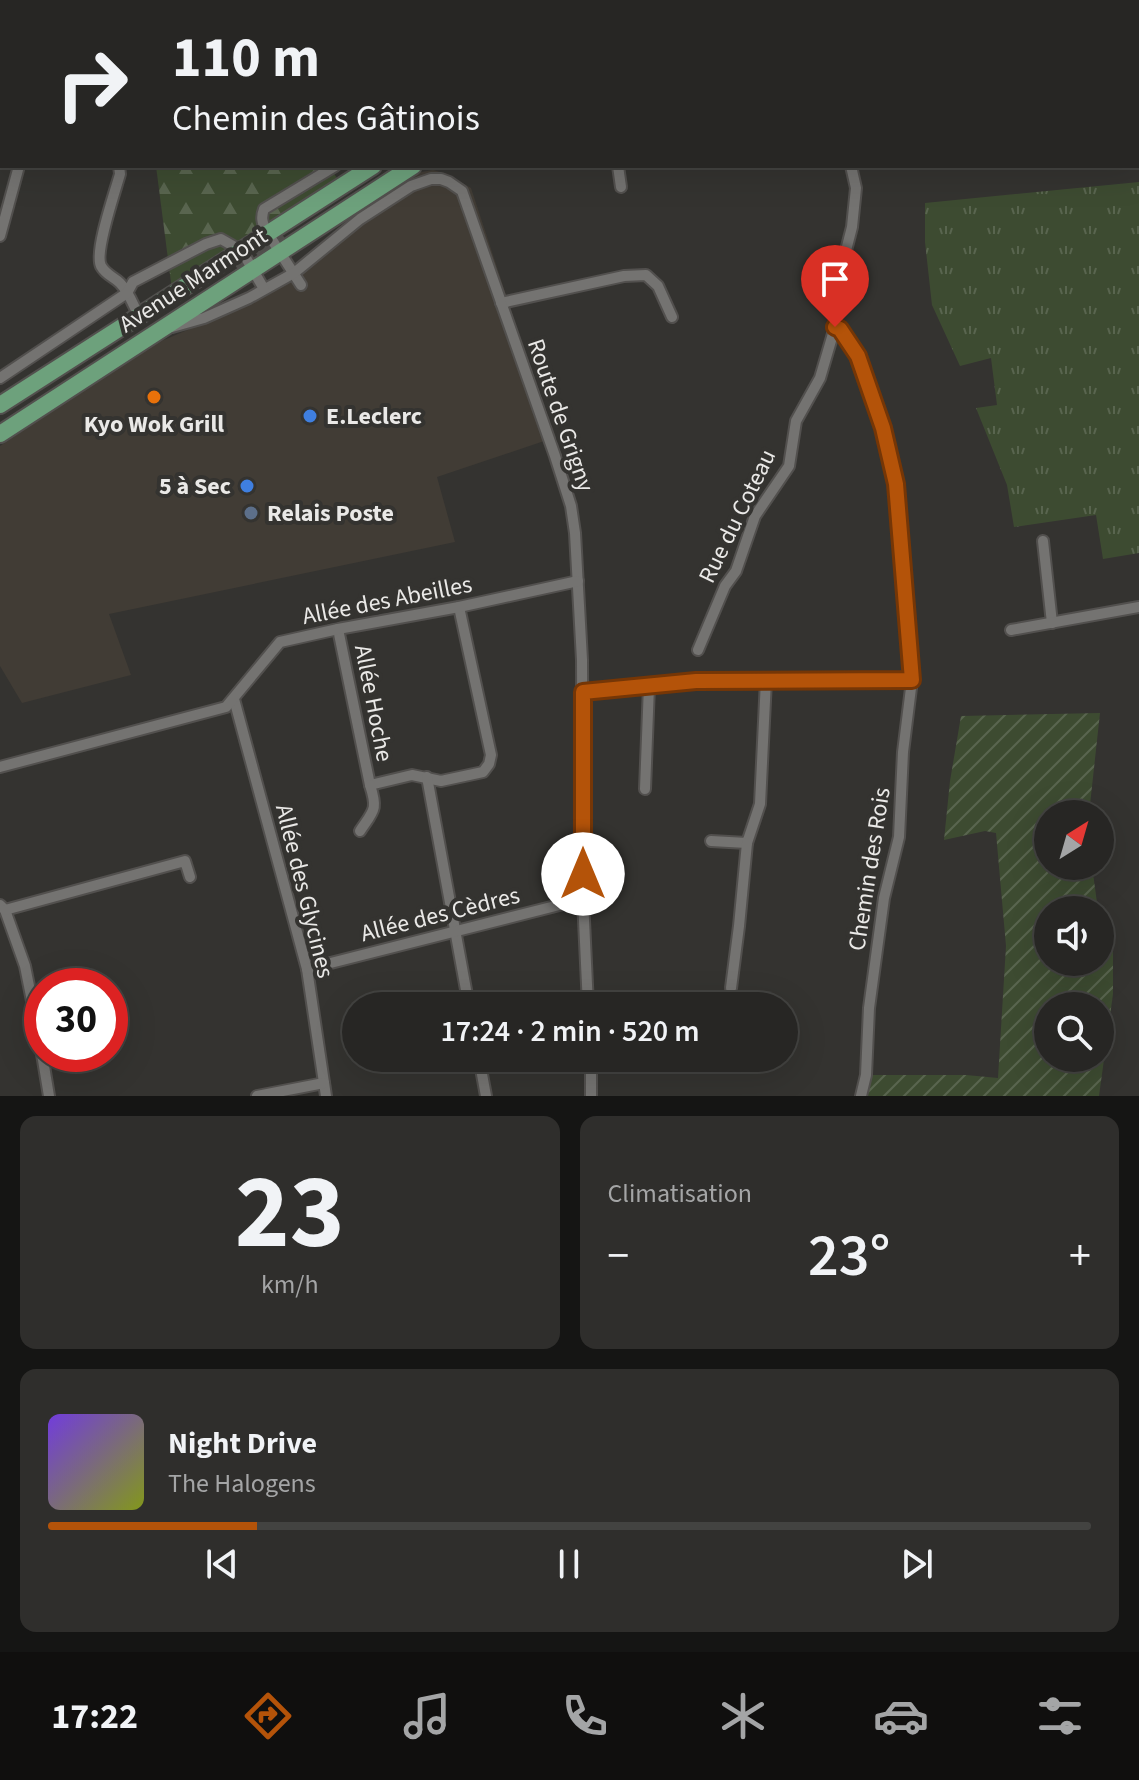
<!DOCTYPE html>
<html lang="fr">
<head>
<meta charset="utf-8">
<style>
  body { margin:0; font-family:"Source Sans 3",sans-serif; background:#2f2e2c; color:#f1f3f6; height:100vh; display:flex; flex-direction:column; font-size:30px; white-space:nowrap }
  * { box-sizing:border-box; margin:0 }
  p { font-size:26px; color:#a4a5a6 }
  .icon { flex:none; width:44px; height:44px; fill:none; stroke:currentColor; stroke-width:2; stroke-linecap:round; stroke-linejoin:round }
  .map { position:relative; height:1096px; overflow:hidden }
  .details { display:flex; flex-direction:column; gap:20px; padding:20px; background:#151514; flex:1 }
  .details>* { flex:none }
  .guide { position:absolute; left:0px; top:0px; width:1140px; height:168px; box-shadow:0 8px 32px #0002,0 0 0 2px #434341; background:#272624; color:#f1f3f6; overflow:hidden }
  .needle { width:52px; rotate:37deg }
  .buttons { position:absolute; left:1034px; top:800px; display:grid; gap:16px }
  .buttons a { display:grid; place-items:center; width:80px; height:80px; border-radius:50%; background:#272624; box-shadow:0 8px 32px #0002,0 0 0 2px #434341; font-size:40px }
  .speed { position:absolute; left:24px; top:968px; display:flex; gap:16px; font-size:40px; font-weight:700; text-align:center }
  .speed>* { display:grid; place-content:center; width:104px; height:104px; border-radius:50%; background:#272624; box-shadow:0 8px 32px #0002,0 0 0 2px #434341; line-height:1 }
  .speed .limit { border:12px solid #d22; background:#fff; color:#111 }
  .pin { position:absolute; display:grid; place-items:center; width:68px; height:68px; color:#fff; margin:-82px -34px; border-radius:50% 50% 50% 0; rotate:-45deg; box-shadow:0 0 8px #0007 }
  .pin .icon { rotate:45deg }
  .me { position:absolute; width:88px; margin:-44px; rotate:0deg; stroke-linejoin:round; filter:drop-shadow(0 0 6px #0008) }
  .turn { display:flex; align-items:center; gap:28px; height:168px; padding:0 40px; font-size:36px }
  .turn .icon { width:104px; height:104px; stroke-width:2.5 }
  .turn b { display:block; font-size:56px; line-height:68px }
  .big { font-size:60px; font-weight:600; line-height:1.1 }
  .details .tile { flex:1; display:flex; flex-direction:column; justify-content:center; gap:12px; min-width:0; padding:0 28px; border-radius:16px; background:#2f2e2c }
  .details .dial { align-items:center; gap:0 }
  .dial b { font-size:104px; line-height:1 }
  .song { display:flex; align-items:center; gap:24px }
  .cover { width:96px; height:96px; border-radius:12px; background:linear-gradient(135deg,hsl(260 70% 55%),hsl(70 70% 35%)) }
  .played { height:8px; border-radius:4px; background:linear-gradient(90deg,#b45309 20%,#434341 20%) }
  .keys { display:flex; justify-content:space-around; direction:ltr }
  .heat { display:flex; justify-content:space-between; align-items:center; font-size:44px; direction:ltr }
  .details .tiles { flex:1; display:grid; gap:20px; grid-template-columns:1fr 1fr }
  .tile:last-child { grid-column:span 2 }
  .trip { position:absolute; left:342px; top:992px; width:456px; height:80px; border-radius:40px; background:#272624; box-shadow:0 8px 32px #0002,0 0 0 2px #434341; font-weight:600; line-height:80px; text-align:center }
  .menu { display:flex; height:128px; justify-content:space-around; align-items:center; background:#100f0e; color:#a4a5a6 }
  .menu .icon { width:56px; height:56px }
  .menu .selected { color:#b45309 }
  .menu b { font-size:36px; color:#f1f3f6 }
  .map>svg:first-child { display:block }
</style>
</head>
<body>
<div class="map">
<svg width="1139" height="1096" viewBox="0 0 1139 1096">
  <defs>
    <pattern id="grass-tufts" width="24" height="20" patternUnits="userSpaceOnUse" patternTransform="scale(2)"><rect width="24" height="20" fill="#3d4b31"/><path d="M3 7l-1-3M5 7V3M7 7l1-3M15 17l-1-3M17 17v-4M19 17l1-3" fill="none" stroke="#59654f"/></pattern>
    <pattern id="forest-firs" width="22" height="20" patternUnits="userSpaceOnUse" patternTransform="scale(2)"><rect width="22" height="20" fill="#3d4b31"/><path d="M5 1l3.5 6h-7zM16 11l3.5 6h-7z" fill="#59654f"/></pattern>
    <pattern id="garden-furrows" width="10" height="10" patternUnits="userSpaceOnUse" patternTransform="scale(2)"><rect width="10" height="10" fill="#3d4b31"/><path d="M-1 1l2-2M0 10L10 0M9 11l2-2" fill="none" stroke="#59654f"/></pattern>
  </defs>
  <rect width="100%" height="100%" fill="#343330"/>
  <path fill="#413c35" d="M433,170l14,4 24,14 82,250 -116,39 18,65 -346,72 22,61 -109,28 -22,-37v-220l152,-101 80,-34 85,-52 93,-85z"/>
  <path fill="url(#grass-tufts)" d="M1139,182v371l-36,6 -7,-44 -82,12 -7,-42 -31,-77 21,-3 -6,-47 -31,8 -28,-61 -7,-63v-39z"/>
  <path fill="url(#forest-firs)" d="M156,166h172l12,16 -168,108z"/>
  <path fill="url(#garden-furrows)" fill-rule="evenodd" d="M1100,713l-11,101h-41v52h44l6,44h-50v52h52v-37l2,13 11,11v45l-14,102h-238l5,-21h100l32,3 8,-132 -10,-113 -11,-2 -41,9 6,-59 11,-65zM1048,1006h52v52h-52z"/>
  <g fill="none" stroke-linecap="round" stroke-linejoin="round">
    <path stroke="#4f4e4b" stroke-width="16" stroke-dasharray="16 8" stroke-linecap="butt" d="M235,265l47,-31"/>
    <defs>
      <g id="street">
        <path d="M252,0l1,2"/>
        <path d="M370,0v2"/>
        <path d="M421,0l1,2"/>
        <path d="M791,0l1,2"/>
        <path d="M65,2l1,-2"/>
        <path d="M768,2l3,-2"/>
        <path d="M1015,2l16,-2"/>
        <path d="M1138,110h1"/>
        <path d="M119,166l1,8c-5,18 -26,78 -19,92 5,9 13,11 19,17 9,9 13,22 19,33"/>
        <path d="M618,166l3,21"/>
        <path d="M0,236l19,-70"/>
        <path d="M301,285l-36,-56c-3,-8 -4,-12 -1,-20l71,-43"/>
        <path d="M501,303l123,-27 22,-1 12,11 14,31"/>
        <path d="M172,327l32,-9 45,-20 45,-25 66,-54 51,-33 20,-7h10l8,3 13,9 93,265 16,50 4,27 7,127 1,239 5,107"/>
        <path d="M835,327c29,14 55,124 61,157l16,196 -9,72 -4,85 -15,61 -15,110 -3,67 -5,21"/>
        <path d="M0,378l127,-85 6,-11 73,-38 15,-5 21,12 22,38"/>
        <path d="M1043,541l9,82"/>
        <path d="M338,629l32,156 42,-10 29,6 42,-9 6,-8 2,-9 -32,-148"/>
        <path d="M1011,630l128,-23"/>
        <path d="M698,650l27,-64 11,-15 19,-55 34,-50 7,-45 24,-43 15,-51 6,-57 11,-43 4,-39 -5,-22"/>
        <path d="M583,692l113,-11 216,-1"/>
        <path d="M234,699l73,270 19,127"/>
        <path d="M0,767l226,-60 54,-65 58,-13 121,-22 119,-26"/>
        <path d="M427,777l42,229"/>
        <path d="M645,789l4,-103"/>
        <path d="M360,831c14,-21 18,-21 10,-46"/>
        <path d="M711,841l36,2 13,-39 6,-124"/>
        <path d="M0,905l5,5 20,56 17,85"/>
        <path d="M5,910l180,-49 5,16"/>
        <path d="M307,969l276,-70"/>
        <path d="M731,988l8,-62 8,-83"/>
        <path d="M42,1054l7,42"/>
        <path d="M479,1058l7,38"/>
        <path d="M257,1096l67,-13"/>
        <path d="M591,1096v-38"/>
      </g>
      <g id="primary">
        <path d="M634,2l3,-2"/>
        <path d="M0,405l373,-239"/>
        <path d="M0,434l413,-268"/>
      </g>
    </defs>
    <use href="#street" stroke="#52504e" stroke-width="14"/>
    <use href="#primary" stroke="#52504e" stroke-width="20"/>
    <use href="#street" stroke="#747371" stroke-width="10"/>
    <use href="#primary" stroke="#6da17c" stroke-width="16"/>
  </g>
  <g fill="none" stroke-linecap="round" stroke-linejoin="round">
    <defs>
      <path id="route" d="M583,874v-182l113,-11 216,-1 -16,-196 -13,-56 -25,-72 -18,-27 -5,-2"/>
    </defs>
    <use href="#route" stroke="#753606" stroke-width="20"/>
    <use href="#route" stroke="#b45309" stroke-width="14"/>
  </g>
  <circle fill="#e8710a" stroke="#343330" stroke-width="3" cx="154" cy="397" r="8"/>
  <g fill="#3f7fe0" stroke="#343330" stroke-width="3">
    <circle cx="310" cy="416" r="8"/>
    <circle cx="247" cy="486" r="8"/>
  </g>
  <circle fill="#5c6f8a" stroke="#343330" stroke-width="3" cx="251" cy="513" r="8"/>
  <g text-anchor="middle" stroke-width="8" stroke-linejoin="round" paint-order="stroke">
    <g font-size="24" fill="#eae9e7" stroke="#343330">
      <text transform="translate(193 280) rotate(-33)" y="8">Avenue Marmont</text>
      <text transform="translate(561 415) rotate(71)" y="8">Route de Grigny</text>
      <text transform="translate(737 516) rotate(-64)" y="8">Rue du Coteau</text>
      <text transform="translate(387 600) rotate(-11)" y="8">Allée des Abeilles</text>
      <text transform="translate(374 703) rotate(79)" y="8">Allée Hoche</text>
      <text transform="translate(869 869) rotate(-81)" y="8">Chemin des Rois</text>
      <text transform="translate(305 891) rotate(76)" y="8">Allée des Glycines</text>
      <text transform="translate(440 914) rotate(-14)" y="8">Allée des Cèdres</text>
    </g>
    <g font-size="24" font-weight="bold" fill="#eae9e7" stroke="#343330" text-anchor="start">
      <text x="326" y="424">E.Leclerc</text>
      <text x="154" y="432" text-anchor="middle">Kyo Wok Grill</text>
      <text x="231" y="494" text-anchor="end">5 à Sec</text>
      <text x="267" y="521">Relais Poste</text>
    </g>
  </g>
</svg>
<div class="buttons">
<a><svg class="needle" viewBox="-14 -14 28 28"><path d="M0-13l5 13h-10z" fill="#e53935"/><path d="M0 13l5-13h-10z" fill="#a4a5a6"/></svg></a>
<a><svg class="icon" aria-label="sound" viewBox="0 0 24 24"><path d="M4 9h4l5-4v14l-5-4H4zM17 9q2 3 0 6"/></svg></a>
<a><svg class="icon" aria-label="search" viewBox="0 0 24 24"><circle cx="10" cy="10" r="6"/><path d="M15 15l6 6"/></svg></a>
</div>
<div class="speed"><div class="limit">30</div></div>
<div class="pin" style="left:835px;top:327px;background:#d93025"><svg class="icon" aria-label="arrive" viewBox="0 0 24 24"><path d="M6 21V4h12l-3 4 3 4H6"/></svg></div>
<svg class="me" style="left:583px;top:874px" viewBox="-20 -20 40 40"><circle r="19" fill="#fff"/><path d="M0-13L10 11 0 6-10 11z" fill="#b45309"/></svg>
<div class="trip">17:24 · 2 min · 520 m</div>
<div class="guide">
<div class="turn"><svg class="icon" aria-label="right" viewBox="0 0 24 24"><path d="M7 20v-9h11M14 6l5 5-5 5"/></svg><div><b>110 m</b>Chemin des Gâtinois</div></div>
</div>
</div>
<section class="details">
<div class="tiles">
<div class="tile dial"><b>23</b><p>km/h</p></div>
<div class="tile"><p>Climatisation</p>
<div class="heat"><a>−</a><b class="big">23°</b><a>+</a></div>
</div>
<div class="tile">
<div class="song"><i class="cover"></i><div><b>Night Drive</b><p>The Halogens</p></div></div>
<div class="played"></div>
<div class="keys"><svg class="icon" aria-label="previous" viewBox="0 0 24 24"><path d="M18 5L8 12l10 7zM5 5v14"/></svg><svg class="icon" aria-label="pause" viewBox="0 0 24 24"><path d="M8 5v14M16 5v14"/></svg><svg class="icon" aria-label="next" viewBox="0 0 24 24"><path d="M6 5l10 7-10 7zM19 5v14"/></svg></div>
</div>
</div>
</section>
<nav class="menu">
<b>17:22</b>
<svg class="icon selected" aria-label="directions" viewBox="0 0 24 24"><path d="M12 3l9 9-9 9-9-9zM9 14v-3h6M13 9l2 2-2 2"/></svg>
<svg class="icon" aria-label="music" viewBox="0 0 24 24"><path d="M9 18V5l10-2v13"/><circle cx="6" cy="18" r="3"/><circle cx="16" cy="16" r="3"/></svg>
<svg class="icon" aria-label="phone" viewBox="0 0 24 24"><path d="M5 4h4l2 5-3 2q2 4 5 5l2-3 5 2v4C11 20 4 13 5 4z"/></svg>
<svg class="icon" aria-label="climate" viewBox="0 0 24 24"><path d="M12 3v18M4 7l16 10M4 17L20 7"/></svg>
<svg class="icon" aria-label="car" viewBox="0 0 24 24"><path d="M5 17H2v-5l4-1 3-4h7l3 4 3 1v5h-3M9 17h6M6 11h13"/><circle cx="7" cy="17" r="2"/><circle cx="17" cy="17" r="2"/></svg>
<svg class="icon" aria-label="filters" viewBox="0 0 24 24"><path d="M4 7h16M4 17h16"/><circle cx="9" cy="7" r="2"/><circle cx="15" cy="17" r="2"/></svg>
</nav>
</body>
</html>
